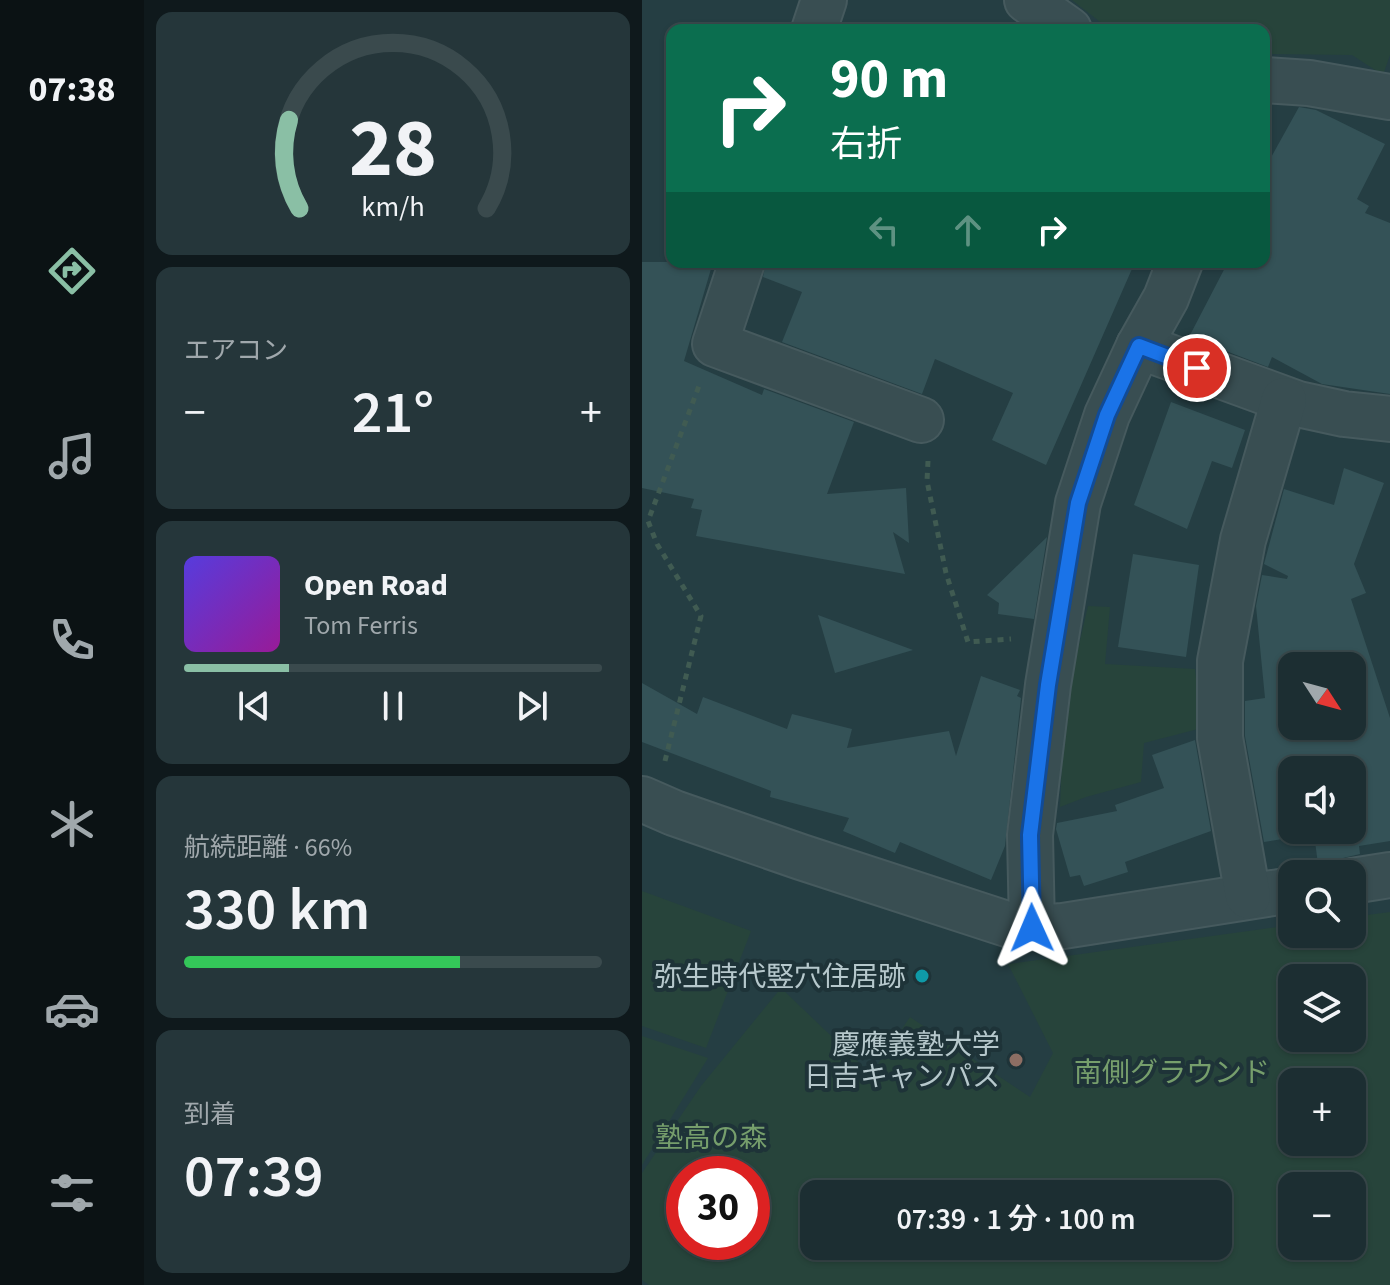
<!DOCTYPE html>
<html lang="ja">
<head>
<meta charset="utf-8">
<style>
  body { margin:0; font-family:"Source Sans 3","Noto Sans JP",sans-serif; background:#25363a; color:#f1f3f6; height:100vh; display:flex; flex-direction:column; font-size:30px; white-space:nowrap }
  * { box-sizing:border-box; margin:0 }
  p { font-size:26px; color:#a0a8ac }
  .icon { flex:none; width:44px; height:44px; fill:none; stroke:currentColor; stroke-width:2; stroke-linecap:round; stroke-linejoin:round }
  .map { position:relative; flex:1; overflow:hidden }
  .details { display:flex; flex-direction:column; gap:12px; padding:12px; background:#0f191c; width:498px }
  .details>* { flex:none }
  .guide { position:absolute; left:24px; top:24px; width:604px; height:244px; border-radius:16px; box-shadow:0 2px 6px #0004,0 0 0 2px #3a4a4d; background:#0b6e4f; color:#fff; overflow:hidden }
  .needle { width:52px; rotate:126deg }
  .buttons { position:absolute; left:636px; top:652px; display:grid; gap:16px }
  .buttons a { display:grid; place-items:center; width:88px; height:88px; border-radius:16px; background:#1c2e32; box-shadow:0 2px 6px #0004,0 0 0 2px #3a4a4d; font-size:40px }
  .speed { position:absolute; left:24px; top:1156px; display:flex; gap:16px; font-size:40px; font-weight:700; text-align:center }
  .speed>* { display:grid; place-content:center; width:104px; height:104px; border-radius:50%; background:#1c2e32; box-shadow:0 2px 6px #0004,0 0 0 2px #3a4a4d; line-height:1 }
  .speed .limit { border:12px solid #d22; background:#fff; color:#111 }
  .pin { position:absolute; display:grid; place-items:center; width:68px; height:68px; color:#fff; margin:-34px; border:4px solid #fff; border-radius:50%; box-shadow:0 2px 8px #0007 }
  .me { position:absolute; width:88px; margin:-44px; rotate:359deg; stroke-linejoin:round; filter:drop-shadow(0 0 6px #0008) }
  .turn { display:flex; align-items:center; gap:28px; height:168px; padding:0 32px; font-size:36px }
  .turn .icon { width:104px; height:104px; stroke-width:2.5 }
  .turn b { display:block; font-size:56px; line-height:68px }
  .lanes { display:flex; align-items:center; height:76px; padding:0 32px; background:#0003; justify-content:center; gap:40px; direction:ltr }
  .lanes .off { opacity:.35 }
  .big { font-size:60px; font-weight:600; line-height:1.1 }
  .details .tile { flex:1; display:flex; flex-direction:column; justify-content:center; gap:12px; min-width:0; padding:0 28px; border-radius:16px; background:#25363a }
  .details .dial { align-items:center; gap:0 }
  .dial svg { height:208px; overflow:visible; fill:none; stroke:#3a4a4d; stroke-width:7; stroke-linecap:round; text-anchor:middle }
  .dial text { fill:#f1f3f6; stroke:none }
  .song { display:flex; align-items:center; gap:24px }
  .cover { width:96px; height:96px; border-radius:12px; background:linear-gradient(135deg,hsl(250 70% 55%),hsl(300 70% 35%)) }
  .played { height:8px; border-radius:4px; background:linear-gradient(90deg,#8abfa5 25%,#3a4a4d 25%) }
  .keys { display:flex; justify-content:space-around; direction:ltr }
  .heat { display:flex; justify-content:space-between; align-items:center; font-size:44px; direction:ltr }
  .charge { height:12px; border-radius:6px; background:linear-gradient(90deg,#34c759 66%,#3a4a4d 0) }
  .trip { position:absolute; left:158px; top:1180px; width:432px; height:80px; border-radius:16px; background:#1c2e32; box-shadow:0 2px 6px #0004,0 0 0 2px #3a4a4d; font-weight:600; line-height:80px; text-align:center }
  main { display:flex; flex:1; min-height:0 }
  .menu { display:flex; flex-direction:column; width:144px; justify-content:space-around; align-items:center; background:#0b1214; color:#a0a8ac }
  .menu .icon { width:56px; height:56px }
  .menu .selected { color:#8abfa5 }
  .menu b { font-size:36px; color:#f1f3f6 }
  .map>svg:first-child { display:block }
</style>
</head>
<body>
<main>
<nav class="menu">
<b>07:38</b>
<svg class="icon selected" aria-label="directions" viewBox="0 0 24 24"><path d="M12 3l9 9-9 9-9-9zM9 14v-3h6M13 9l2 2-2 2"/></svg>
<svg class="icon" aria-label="music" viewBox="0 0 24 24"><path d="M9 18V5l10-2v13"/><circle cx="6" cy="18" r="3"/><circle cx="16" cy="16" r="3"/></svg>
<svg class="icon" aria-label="phone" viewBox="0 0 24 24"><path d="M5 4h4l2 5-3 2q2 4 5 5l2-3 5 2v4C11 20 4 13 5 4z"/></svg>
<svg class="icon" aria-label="climate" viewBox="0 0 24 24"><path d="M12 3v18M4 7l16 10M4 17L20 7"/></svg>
<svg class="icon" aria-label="car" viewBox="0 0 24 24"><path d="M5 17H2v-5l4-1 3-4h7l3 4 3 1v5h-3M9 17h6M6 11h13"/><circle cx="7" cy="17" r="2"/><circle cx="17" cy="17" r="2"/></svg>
<svg class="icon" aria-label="filters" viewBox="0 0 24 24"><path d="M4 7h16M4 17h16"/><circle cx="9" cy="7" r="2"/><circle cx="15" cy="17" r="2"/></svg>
</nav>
<section class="details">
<div class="tile dial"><svg viewBox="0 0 100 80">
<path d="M14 69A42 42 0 1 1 86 69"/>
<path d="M14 69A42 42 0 0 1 10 35" stroke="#8abfa5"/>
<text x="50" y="56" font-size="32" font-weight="700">28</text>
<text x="50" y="72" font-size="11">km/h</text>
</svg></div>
<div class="tile"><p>エアコン</p>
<div class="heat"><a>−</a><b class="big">21°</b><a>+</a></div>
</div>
<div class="tile">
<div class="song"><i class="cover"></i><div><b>Open Road</b><p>Tom Ferris</p></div></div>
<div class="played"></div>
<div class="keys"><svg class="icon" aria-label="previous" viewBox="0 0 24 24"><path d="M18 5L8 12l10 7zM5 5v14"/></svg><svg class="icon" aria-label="pause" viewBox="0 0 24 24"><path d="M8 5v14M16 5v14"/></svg><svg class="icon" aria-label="next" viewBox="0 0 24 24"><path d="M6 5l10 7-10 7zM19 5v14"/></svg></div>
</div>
<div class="tile"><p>航続距離 · 66%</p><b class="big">330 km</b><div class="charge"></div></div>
<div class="tile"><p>到着</p><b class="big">07:39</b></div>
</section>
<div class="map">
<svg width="748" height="1285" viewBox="0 0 748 1285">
  <rect width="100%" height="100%" fill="#253e43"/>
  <g fill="#27443b" fill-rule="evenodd">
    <path d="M430,0h318v55l-7,20 -31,-20 -88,-1v-24h-143l-13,-2z"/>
    <path d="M446,606l22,1 -5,57 90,5 7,59 -58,15 -3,39 -55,15 -26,10 4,-98z"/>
    <path d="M0,891l109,40 -45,117 -64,-22z"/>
    <path d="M748,912v373h-741l-7,-5v-107l59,-87 80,-98 90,86 39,-57 120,80 23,-44 -45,-89 284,-39v9h60v-17zM710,978v60h-60v-60zM710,1082v60h-60v-60zM42,1174h68v68h-68zM650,1186h60v60h-60zM172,1194h404v52h-404z"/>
    <path d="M0,1036l66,22 -66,107z"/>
  </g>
  <g fill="#345257" fill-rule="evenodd">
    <path d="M657,107l17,3 69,34 -28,55 12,7 -4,7 25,10v171l-68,-10 -50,-27 -4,10 -79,-30 39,-75h36v-92z"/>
    <path d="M0,262h71l-29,99 78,34 2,-6 90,33 -27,72 79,-6 3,55 -16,-11 12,42 -209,-38 6,-26 -11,-2 3,-9 -52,-11z"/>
    <path d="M124,262h369l-89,203 -54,-25 21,-47 -78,-34 -13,35 -140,-52 20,-50 -39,-15z"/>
    <path d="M529,402l74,28 -13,38 -20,-7 -25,68 -53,-24z"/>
    <path d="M702,468l40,15 -30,81 12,29 -15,6 39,119v123l-31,5 1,8 -42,10 -4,-30 -50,8 -19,-106v-35l20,-3 -9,-92 6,-31 25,4 1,-3 -24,-12 20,-75 50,16zM650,666h60v60h-60zM650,770h60v60h-60z"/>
    <path d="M405,537l-13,82 -36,-5 1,-11 -12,-8z"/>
    <path d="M491,554l66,11 -13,92 -68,-10z"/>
    <path d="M176,615l95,35 -78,23z"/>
    <path d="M339,676l39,14 -3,6 4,2 -16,148 -14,34 -91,-38 -5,11 -52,-22 6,-13 -79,-21 1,-6 -129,-49v-59l55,31 6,-17 84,32 5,-15 60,15 -5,19 102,-17 7,25z"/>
    <path d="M553,740l16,91 -86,31 3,10 -44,14 -4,-11 -10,2 -14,-48 1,-6 60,-12 -2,-6 49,-17 -12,-33z"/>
  </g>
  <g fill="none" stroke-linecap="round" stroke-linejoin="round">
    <defs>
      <g id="minor">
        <path d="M385,0l42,30"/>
        <path d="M172,30l10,-30"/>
        <path d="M622,80l45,3 81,14"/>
        <path d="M100,262l-27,82 206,76"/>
        <path d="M497,346l159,58 46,10 46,5"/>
        <path d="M0,799l32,14 127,44 212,69 19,2 31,-2 229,-36"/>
        <path d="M710,881l38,-6"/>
        <path d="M606,896l-28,-158v-77l23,-121 41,-140"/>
        <path d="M390,928l-2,-93 18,-150 30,-182 29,-88 32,-69 27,-48 14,-36"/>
      </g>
    </defs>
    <use href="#minor" stroke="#465a5e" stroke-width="48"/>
    <g stroke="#405b52" stroke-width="5" stroke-dasharray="6 6" stroke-linecap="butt">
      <path d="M286,461l-1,20 19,92 22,69 43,-3"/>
      <path d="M23,761l36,-145 -44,-72 -9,-23 51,-135"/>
    </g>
    <use href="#minor" stroke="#394e52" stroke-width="44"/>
  </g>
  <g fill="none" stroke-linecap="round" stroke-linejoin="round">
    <defs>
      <path id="route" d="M390,928l-2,-93 18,-150 30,-182 29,-88 32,-69 58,22"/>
    </defs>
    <use href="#route" stroke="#114b97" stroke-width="20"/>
    <use href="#route" stroke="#1a73e8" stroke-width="14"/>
  </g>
  <circle fill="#0f9aa8" stroke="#1e3338" stroke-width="3" cx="280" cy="976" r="8"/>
  <circle fill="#8d6e63" stroke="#1e3338" stroke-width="3" cx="374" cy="1060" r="8"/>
  <g text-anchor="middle" stroke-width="8" stroke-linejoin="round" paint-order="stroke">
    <g font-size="28" fill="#b6c8cc" stroke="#1e3338" text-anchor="end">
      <text x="264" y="986">弥生時代竪穴住居跡</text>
      <text x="358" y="1054">慶應義塾大学<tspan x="358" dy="32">日吉キャンパス</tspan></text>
    </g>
    <g font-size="28" fill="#769e6c" stroke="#1e3338">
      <text x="530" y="1082">南側グラウンド</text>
      <text x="69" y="1147">塾高の森</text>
    </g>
  </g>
</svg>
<div class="buttons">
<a><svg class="needle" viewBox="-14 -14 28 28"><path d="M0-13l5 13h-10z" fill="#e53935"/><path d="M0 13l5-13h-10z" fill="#a0a8ac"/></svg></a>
<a><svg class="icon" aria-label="sound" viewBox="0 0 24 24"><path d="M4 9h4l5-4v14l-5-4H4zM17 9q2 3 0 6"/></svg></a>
<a><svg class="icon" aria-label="search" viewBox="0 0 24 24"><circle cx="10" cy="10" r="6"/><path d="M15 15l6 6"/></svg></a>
<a><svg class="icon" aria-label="layers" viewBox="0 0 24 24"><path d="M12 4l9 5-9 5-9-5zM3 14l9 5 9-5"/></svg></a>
<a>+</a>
<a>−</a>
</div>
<div class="speed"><div class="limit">30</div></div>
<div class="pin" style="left:555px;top:368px;background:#d93025"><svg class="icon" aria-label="arrive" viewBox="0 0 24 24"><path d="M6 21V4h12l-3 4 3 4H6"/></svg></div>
<svg class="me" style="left:390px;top:928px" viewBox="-20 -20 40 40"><path d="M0-17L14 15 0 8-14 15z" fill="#1a73e8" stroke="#fff" stroke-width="4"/></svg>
<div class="trip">07:39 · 1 分 · 100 m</div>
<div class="guide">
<div class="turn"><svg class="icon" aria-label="right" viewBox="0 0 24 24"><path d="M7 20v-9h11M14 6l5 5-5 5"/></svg><div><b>90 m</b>右折</div></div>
<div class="lanes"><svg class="icon off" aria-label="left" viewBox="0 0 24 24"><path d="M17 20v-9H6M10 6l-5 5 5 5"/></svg><svg class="icon off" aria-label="ahead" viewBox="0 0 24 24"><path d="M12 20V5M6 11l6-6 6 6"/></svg><svg class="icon" aria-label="right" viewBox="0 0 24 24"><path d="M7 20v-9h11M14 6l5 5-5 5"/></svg></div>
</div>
</div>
</main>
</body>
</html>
